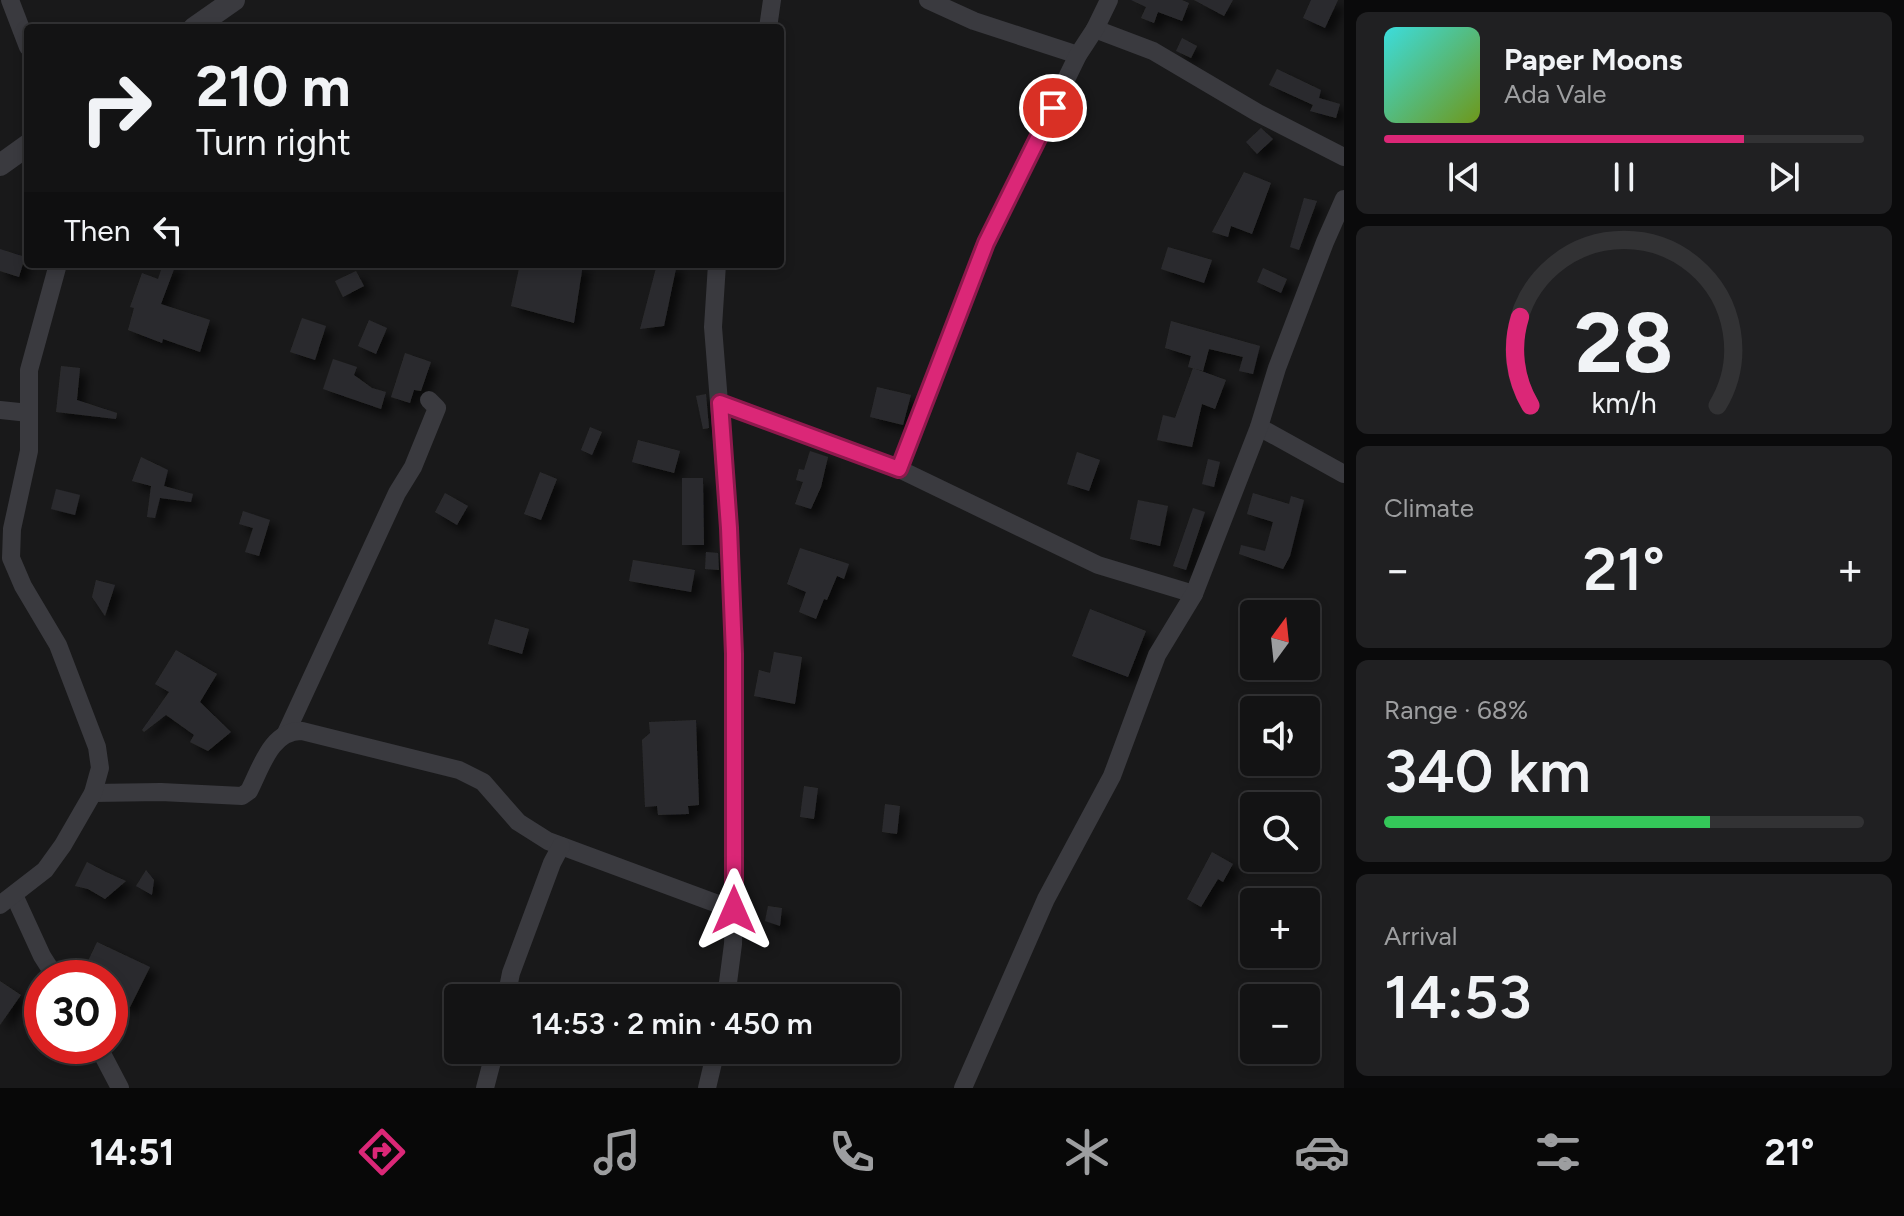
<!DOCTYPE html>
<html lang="en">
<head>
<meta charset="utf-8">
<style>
  body { margin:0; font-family:Figtree,sans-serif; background:#202022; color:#f1f3f6; height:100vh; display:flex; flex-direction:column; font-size:30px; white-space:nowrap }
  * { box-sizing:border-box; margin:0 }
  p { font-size:26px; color:#9d9ea0 }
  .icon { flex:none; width:44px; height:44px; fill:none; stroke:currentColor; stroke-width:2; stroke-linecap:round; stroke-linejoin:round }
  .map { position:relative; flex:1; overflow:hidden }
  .side { display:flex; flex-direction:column; gap:12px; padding:12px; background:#0a0a0b; width:560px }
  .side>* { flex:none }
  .banner { position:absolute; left:24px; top:24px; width:760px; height:244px; border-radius:8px; box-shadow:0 4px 12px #0003,0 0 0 2px #323234; background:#131314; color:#f1f3f6; overflow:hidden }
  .needle { width:52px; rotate:15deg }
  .fabs { position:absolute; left:1240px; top:600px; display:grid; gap:16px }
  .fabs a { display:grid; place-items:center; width:80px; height:80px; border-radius:8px; background:#131314; box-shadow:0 4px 12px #0003,0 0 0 2px #323234; font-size:40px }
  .speed { position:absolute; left:24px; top:960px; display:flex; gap:16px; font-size:40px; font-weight:700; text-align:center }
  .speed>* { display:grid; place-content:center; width:104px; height:104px; border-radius:50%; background:#131314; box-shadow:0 4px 12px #0003,0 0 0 2px #323234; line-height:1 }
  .speed .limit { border:12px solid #d22; background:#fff; color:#111 }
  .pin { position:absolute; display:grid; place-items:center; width:68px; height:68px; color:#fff; margin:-34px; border:4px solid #fff; border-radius:50%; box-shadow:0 2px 8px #0007 }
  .me { position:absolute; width:88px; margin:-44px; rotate:0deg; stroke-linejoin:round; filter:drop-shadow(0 0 6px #0008) }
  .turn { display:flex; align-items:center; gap:28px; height:168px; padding:0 40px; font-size:36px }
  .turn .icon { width:104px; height:104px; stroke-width:2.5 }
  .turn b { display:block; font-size:56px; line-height:68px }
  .then { display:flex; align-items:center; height:76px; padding:0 40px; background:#0003; gap:16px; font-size:30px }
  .big { font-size:60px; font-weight:600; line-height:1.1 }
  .side .card { flex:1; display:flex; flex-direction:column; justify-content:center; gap:12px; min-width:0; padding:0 28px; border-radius:12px; background:#202022 }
  .side .dial { align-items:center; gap:0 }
  .dial svg { height:208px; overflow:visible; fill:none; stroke:#323234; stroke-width:7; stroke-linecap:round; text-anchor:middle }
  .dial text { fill:#f1f3f6; stroke:none }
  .song { display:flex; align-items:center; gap:24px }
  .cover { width:96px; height:96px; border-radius:12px; background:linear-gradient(135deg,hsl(180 70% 55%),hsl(80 70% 35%)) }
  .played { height:8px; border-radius:4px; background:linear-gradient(90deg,#db2777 75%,#323234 75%) }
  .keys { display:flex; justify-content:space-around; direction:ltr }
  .heat { display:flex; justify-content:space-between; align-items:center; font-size:44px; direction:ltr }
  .charge { height:12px; border-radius:6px; background:linear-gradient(90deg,#34c759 68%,#323234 0) }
  .trip { position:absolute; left:444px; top:984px; width:456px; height:80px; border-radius:8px; background:#131314; box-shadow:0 4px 12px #0003,0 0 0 2px #323234; font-weight:600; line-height:80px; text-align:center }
  .dock { display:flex; height:128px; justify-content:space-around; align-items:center; background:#080808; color:#9d9ea0 }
  .dock .icon { width:56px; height:56px }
  .dock .current { color:#db2777 }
  .dock b { font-size:36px; color:#f1f3f6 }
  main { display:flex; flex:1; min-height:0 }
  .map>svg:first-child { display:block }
</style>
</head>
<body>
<main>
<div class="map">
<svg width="1344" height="1088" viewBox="0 0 1344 1088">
  <defs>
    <filter id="shadow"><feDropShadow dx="7" dy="7" stdDeviation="4" flood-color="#0009"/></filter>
  </defs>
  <rect width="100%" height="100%" fill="#19191a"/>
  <g fill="#2c2c2e" filter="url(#shadow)">
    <path d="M1131,0h51l7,3 -7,18 -24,-9 -4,11 -13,-5 5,-11z"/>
    <path d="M1194,0h39l-9,16z"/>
    <path d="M1311,0h27l-13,28 -22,-10z"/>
    <path d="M1182,38l15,8 -6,12 -15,-7z"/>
    <path d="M1277,69l44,21 -2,8 21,6 -4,14 -26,-7 3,-6 -44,-20z"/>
    <path d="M1261,128l12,11 -16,15 -11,-12z"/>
    <path d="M1244,172l27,11 -19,51 -21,-8 -3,11 -16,-5z"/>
    <path d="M1304,198l13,3 -18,49 -9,-3z"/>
    <path d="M1168,247l44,13 -8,23 -43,-14z"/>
    <path d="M0,249l25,8 -6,20 -19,-6z"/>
    <path d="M163,264h13l-15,40 49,16 -10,32 -37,-13 -1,4 -34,-13 6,-22 -4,-1 12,-34 16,6z"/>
    <path d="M520,264h63l-9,59 -63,-17z"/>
    <path d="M657,264h20l-13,62 -24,3z"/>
    <path d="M1263,268l24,11 -6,14 -24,-11z"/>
    <path d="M356,271l8,15 -21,11 -8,-16z"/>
    <path d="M302,318l24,8 -11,34 -25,-8z"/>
    <path d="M369,320l18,8 -11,26 -18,-8z"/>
    <path d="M1171,321l89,25 -7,28 -14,-3 4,-14 -34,-8 -6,22 -15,-4 3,-11 -26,-8z"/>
    <path d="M405,353l26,9 -10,29 -7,-1 -4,13 -19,-6z"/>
    <path d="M333,359l24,8 -3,8 18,13 14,4 -5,17 -58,-20z"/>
    <path d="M61,366l19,2 -3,32 40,13 -1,6 -60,-7z"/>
    <path d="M1193,368l33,12 -11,29 -13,-5 -10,43 -35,-7 6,-25 12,3z"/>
    <path d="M877,387l34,8 -8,30 -33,-8z"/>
    <path d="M706,394l3,34 -6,1 -7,-33z"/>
    <path d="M590,427l12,5 -10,23 -11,-5z"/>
    <path d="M638,440l42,11 -6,22 -42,-11z"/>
    <path d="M810,451l18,6 -7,30 -10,22 -16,-5 8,-22 -7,-2 3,-11 5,1z"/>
    <path d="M1077,452l23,8 -11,31 -22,-7z"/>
    <path d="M141,457l27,13 -4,16 29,8 -2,8 -31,-4 -5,20 -8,-1 4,-31 -19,-5z"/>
    <path d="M1208,459l12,3 -6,25 -12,-3z"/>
    <path d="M540,472l17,7 -16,41 -17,-6z"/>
    <path d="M682,478h21l1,67h-22z"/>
    <path d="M56,489l24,6 -5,20 -24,-6z"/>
    <path d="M445,493l23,13 -11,19 -22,-13z"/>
    <path d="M1253,493l36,11 2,-8 13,4 -14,56 -7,13 -44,-15 2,-9 24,6 8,-29 -26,-8z"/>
    <path d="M1138,500l30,6 -8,40 -30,-7z"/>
    <path d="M1193,508l12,4 -19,58 -13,-4z"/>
    <path d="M243,511l27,9 -11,36 -14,-4 8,-24 -14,-4z"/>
    <path d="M800,548l49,16 -5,15 -7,-3 -10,24 -3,-1 -8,20 -17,-7 7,-20 -19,-8z"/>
    <path d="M706,552l12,1 1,17 -14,-1z"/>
    <path d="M633,560l62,10 -4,22 -62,-11z"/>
    <path d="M96,580l19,5 -10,31 -13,-19z"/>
    <path d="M1090,609l56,22 -18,46 -56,-21z"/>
    <path d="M495,619l34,10 -7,25 -34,-10z"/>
    <path d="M176,650l41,24 -17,28 31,30 -23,19 -18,-9 4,-7 -28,-20 -22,17 -2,-2 27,-38 -14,-8z"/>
    <path d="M774,652l28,5 -7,47 -41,-8 5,-26 11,3z"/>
    <path d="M696,720l3,85 -11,1 1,8 -31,1 -1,-9 -12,1 -3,-67 8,-7 -1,-11z"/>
    <path d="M804,786l14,2 -4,31 -14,-2z"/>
    <path d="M885,804l15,2 -3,28 -15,-2z"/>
    <path d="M1212,852l21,12 -10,18 -5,-3 -17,28 -14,-8z"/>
    <path d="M87,862l19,10 20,9 -21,18 -17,-10 -13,-3z"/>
    <path d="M146,870l8,10 -2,15 -16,-9z"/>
    <path d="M768,906l14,2 -2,18 -15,-5z"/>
    <path d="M97,942l53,25 -20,40 -20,-10v-19h-30z"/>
    <path d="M0,981l21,14 -21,30z"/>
  </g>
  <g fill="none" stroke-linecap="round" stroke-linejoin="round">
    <g stroke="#3a3a3f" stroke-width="18">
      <path d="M10,0l18,47"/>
      <path d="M928,0l46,21 104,34"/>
      <path d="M768,28l4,-28"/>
      <path d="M1095,29l58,22 105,62 86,44"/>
      <path d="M717,264l-4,63 16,201 5,126v256l-1,34 -7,54"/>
      <path d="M720,403l179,66 199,96 96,29"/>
      <path d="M0,410l29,3"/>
      <path d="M1259,427l85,47"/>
      <path d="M899,469l87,-226 92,-188 17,-26 14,-29"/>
      <path d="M286,733l111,-240 16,-26 24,-59 -8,-8"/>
      <path d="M93,793l68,-1 81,4 7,-5c12,-23 22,-61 53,-60l157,39 24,12 35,40 30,19 186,69"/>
      <path d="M14,895l28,61 14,22"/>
      <path d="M0,905l45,-35 18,-25 30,-52 7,-25 -3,-21 -39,-102 -35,-59 -12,-28 1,-29 17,-78v-81l29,-106"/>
      <path d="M506,998l5,-25 41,-110 9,-17"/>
      <path d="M98,1046l22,42"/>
      <path d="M485,1088l10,-38"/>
      <path d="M707,1088l9,-38"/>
      <path d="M963,1088l83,-189 66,-123 45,-121 37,-61 65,-167 18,-59 48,-126 19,-43"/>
    </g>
    <g stroke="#3a3a3f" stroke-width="22">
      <path d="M194,28l40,-28"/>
      <path d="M0,165l28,-20"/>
    </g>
  </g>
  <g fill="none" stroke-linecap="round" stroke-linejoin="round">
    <defs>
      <path id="route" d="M734,910v-256l-5,-126 -9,-125 179,66 87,-226 67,-135"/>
    </defs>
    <use href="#route" stroke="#8e194d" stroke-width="20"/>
    <use href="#route" stroke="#db2777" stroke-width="14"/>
  </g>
</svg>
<div class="fabs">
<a><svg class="needle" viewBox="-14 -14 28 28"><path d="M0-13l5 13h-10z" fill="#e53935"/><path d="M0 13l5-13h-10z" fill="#9d9ea0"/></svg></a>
<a><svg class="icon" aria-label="sound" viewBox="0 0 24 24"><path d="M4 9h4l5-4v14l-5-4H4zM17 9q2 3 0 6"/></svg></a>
<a><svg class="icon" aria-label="search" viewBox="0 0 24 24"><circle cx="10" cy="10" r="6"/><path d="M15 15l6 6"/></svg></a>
<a>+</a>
<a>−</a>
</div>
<div class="speed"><div class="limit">30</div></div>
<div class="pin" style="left:1053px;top:108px;background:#d93025"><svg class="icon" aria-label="arrive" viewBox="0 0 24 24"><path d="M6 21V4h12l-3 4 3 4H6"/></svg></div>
<svg class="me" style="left:734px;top:910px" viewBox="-20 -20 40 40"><path d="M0-17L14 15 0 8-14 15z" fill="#db2777" stroke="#fff" stroke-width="4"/></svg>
<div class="trip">14:53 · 2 min · 450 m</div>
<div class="banner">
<div class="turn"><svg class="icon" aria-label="right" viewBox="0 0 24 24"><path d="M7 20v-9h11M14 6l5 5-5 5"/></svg><div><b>210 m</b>Turn right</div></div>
<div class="then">Then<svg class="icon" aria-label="left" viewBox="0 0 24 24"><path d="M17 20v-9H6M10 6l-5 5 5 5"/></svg></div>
</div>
</div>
<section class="side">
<div class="card">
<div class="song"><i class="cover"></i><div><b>Paper Moons</b><p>Ada Vale</p></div></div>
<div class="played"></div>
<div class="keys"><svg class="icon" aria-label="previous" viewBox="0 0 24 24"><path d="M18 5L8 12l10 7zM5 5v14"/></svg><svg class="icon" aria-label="pause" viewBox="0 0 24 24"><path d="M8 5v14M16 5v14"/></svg><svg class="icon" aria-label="next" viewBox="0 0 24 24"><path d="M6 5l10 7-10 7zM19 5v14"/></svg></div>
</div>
<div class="card dial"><svg viewBox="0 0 100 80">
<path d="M14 69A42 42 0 1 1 86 69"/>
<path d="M14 69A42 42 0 0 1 10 35" stroke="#db2777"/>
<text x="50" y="56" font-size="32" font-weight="700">28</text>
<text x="50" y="72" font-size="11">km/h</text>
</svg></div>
<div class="card"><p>Climate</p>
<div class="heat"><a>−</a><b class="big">21°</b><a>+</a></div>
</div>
<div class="card"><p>Range · 68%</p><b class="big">340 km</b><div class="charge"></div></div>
<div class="card"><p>Arrival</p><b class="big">14:53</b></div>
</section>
</main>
<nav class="dock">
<b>14:51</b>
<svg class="icon current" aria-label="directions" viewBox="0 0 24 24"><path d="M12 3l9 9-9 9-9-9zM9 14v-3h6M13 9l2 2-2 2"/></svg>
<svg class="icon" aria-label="music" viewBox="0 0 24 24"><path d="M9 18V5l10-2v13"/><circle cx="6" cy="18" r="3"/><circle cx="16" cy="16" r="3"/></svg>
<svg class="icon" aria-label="phone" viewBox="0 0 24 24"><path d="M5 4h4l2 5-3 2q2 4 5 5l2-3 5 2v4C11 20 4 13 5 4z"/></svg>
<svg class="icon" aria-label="climate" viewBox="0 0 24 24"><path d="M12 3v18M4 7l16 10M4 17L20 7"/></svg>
<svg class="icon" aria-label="car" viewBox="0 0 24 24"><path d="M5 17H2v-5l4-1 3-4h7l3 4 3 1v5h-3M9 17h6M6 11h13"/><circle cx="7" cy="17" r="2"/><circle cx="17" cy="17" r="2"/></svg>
<svg class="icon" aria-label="filters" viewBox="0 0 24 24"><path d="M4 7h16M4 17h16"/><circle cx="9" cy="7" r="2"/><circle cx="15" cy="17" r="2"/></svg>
<b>21°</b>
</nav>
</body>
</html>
